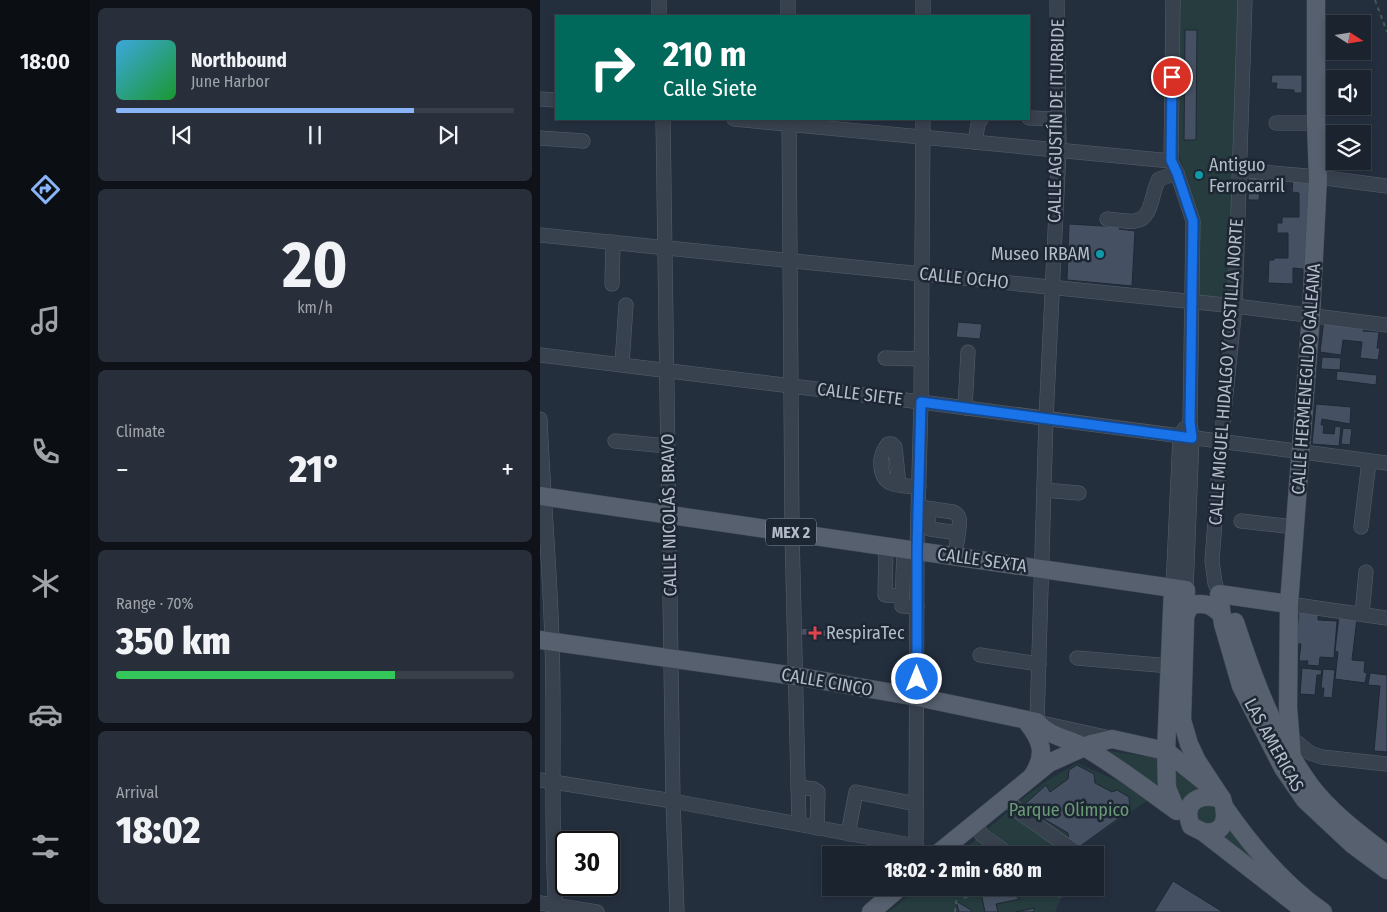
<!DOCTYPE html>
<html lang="en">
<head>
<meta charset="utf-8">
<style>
  body { margin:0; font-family:"Fira Sans Condensed",sans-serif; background:#282f3a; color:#f1f3f6; height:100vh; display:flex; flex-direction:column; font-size:19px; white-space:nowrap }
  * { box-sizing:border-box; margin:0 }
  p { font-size:16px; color:#a0a4aa }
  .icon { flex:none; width:28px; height:28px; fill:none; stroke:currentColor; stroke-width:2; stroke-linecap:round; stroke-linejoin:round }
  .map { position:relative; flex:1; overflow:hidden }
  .sheet { display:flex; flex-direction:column; gap:8px; padding:8px; background:#0f1319; width:450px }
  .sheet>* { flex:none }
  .guide { position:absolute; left:15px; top:15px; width:475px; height:105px; border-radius:0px; box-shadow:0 2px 8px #0003,0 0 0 1px #39404a; background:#00695c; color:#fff; overflow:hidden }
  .needle { width:32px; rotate:102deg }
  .fabs { position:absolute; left:786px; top:15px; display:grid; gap:10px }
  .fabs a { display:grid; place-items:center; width:45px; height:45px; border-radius:0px; background:#1b232e; box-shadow:0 2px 8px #0003,0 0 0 1px #39404a; font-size:25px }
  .speed { position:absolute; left:15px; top:831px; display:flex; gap:10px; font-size:25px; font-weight:700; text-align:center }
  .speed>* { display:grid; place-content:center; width:65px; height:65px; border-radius:50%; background:#1b232e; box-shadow:0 2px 8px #0003,0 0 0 1px #39404a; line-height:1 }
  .speed .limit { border:2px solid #111; border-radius:8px; background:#fff; color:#111 }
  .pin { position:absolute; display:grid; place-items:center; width:42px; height:42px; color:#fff; margin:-21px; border:2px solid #fff; border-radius:50%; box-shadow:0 1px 5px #0007 }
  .me { position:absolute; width:55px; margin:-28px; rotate:0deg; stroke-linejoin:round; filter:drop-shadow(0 0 4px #0008) }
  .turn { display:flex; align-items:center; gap:18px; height:105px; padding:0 25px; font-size:22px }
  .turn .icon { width:65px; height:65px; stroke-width:2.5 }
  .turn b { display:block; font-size:35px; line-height:42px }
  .big { font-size:38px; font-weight:800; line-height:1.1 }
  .sheet .card { flex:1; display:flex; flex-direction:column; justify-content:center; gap:8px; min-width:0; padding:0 18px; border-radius:8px; background:#282f3a }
  .sheet .dial { align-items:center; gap:0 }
  .dial b { font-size:65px; line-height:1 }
  .song { display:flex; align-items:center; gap:15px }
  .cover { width:60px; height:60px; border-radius:8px; background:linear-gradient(135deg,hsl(200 70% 55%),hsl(130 70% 35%)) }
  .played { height:5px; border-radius:2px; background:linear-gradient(90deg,#8ab4f8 75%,#39404a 75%) }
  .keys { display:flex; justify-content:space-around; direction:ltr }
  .heat { display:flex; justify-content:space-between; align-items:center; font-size:28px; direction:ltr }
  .charge { height:8px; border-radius:4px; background:linear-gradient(90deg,#34c759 70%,#39404a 0) }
  .trip { position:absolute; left:282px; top:846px; width:282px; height:50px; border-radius:0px; background:#1b232e; box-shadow:0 2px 8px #0003,0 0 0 1px #39404a; font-weight:800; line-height:50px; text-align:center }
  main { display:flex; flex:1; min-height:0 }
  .tab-bar { display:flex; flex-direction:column; width:90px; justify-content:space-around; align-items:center; background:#0b0e12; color:#a0a4aa }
  .tab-bar .icon { width:35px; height:35px }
  .tab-bar .selected { color:#8ab4f8 }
  .tab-bar b { font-size:22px; color:#f1f3f6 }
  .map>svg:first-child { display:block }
</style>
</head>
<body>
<main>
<nav class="tab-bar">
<b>18:00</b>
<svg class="icon selected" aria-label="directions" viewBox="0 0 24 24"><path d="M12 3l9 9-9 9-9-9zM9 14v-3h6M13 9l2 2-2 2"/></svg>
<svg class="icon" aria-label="music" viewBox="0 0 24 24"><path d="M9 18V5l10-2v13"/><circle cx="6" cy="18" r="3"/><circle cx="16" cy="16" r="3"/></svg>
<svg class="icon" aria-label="phone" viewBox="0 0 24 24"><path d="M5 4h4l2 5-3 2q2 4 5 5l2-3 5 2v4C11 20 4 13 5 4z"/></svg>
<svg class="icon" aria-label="climate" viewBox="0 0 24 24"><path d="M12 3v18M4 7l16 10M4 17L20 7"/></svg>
<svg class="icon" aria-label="car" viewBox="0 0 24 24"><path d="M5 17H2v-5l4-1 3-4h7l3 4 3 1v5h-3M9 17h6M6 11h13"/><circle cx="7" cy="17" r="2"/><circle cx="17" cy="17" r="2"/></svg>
<svg class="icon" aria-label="filters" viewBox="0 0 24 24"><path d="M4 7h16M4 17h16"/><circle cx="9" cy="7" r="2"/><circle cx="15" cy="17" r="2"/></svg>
</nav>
<section class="sheet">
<div class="card">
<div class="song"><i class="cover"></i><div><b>Northbound</b><p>June Harbor</p></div></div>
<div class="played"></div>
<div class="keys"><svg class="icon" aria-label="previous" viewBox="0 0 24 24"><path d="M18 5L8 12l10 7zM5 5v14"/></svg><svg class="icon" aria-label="pause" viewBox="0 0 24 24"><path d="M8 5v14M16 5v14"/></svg><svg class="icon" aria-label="next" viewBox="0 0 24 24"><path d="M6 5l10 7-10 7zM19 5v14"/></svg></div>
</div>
<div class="card dial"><b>20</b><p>km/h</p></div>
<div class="card"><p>Climate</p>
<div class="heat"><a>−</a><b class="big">21°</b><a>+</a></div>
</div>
<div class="card"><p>Range · 70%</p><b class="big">350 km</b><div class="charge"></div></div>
<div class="card"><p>Arrival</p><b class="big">18:02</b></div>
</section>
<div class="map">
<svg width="847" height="912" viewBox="0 0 847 912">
  <rect width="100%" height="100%" fill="#242f3e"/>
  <g fill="#263c3f">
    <path d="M637,0h65l-8,305 -37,-7 -1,-87 -18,-60z"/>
    <path d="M563,750l59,9 3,37z"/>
    <path d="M537,763l59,26 11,12 -65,44 -4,10h-120l64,-56 23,-17z"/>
    <path d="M634,764l30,28 -18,14 -10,-9z"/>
    <path d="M664,805h9l3,3 1,16h-18c-3,-10 -4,-13 5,-19z"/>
    <path d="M688,826l55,64 -63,-53z"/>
    <path d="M379,888h146l-10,24h-167z"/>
  </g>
  <g fill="#455162" stroke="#1f2835">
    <path d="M645,30h12l-1,110h-12z"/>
    <path d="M732,75h30v18h-8v-3l-18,-1 1,-6h-6z"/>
    <path d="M709,175l19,1v15l-8,-1 -1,10h-11z"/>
    <path d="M753,178l20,1 -3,103h-7v-13l-10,-1v16l-25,-1 1,-23h5v-2h14v-25h-11v-10h5v-6h17v-24l-7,-1z"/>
    <path d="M529,224l51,3 -1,2 16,2 -3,55 -65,-6z"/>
    <path d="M784,320l40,5 -1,6 16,1 -2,16h3l-2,12 -18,-2 2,-16 -19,-2 -2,15 -21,-3z"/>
    <path d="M418,322l24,2 -2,15 -24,-2z"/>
    <path d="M782,357l19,1 -1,12 -19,-1z"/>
    <path d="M797,371l40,4 -1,10 -40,-5z"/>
    <path d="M776,404l35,3 -1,17 -28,-5 -1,6h3l-1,8 11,1 1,-8 6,1 -2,19 -27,-2z"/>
    <path d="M803,428l9,1 -2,16 -9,-1z"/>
    <path d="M759,610l19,2v8l19,1 -3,37 -14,-1 -1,9 -12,-1 1,-4h-9l2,-17h-5z"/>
    <path d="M799,616l18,2 -5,42 13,1 -1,11 3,1 -2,10 -30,-4 3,-27 -3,-1z"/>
    <path d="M262,628l26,2 -1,7 -26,-2z"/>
    <path d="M762,668l20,2 -1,5h-4l-2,20 -15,-1z"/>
    <path d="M783,669l12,1 -3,28 -9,-1 1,-9h-3z"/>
    <path d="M830,673l17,2v77l-13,-1 6,-65 -12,-1z"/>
    <path d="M537,765l17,9 1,9 17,9 5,-2 12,7 1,13 -51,37 -10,-4 -1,-10 -29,-17 -1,2 -13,-10v-4l21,-19 4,7 18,-13 1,-9z"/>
    <path d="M343,842l26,5 -2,8h-43l1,-4 16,3z"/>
    <path d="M633,881l50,31h-69z"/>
    <path d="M440,888h12l1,3 11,-2 16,10 -24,5 2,8h-13z"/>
    <path d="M416,901l15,9 1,2h-13z"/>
    <path d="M495,908l-2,4h-17z"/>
  </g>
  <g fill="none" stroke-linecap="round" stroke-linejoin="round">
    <defs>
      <g id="minor">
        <path d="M119,0v16"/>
        <path d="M248,0v16"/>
        <path d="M383,0v16"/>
        <path d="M517,0l2,150 -13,269 -9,303 73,16"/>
        <path d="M633,0l-2,161 6,12 16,48 -3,201 2,16 -6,152"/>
        <path d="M0,99l16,1"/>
        <path d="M489,118l30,1"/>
        <path d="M123,119l10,682 4,111"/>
        <path d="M194,119l437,42"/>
        <path d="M249,119l3,413 7,292"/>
        <path d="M736,123h40"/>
        <path d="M0,138l43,3"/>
        <path d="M435,142l3,-18 3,-5"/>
        <path d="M699,170l79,7 69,9"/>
        <path d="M567,219c9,1 19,3 28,2 18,-2 16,-29 24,-42l18,-6"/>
        <path d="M0,235l695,71 152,19"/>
        <path d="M72,284l1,-42"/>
        <path d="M0,355l381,47 466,61"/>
        <path d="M345,358l37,1"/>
        <path d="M82,364l4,-59"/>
        <path d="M425,408l3,-56"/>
        <path d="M0,419c3,74 10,149 12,223 3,90 -2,180 4,270"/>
        <path d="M75,441l52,5"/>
        <path d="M359,485l-4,-38 -3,-3h-4c-6,7 -8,14 -7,23 2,22 21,18 38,20"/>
        <path d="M504,490l35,3"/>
        <path d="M379,507l34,5c3,2 5,2 6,6 2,9 -3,29 -5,39"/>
        <path d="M388,509v18l2,2 28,4"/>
        <path d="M701,521l54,6"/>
        <path d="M821,527l8,-65"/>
        <path d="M346,546l-1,49 17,1"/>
        <path d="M364,548l-2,58 15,1"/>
        <path d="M633,588l7,-152 5,-8"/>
        <path d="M679,594l-4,-11 -3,-22 9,-119 14,-136 10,-306"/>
        <path d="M749,604l98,14"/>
        <path d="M822,614l4,-42"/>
        <path d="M440,655l59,9"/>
        <path d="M537,658l93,8"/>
        <path d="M749,736l21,17 12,4 65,7"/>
        <path d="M0,780l133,21 243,45"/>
        <path d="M258,787l16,2 4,3 -1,36"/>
        <path d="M466,797l14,16 53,37 2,5"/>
        <path d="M435,824l7,11 28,20"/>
        <path d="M308,834l8,-42 60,12"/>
        <path d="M382,855l-6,-9 1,-296 4,-148 2,-283"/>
        <path d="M515,888l5,2 2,-2"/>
        <path d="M0,903l57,9"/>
      </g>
      <g id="major">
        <path d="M0,496l646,94 -4,130 7,24 8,17 25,38"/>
        <path d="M633,588l-7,163 1,37 9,22"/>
        <path d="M749,604l-70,-10 4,30 18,62 42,82 22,32 47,44 35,26"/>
        <path d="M646,614l5,-9c16,-3 20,0 31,10"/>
        <path d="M695,622c19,58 39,113 75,163 21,28 50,49 77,70"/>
        <path d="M0,640l255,36 122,21 120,25c12,15 31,16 47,25 33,19 62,42 93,64"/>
        <path d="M487,722c14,18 20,31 6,53"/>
        <path d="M752,757l-4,-50 1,-103 22,-289 7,-138 -2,-54v-123"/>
        <path d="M685,808c27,39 59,77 98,104"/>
        <path d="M663,832c23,3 25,-15 19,-33 -21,-6 -41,1 -31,27l12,6 103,80"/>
        <path d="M396,855l113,-92 42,-19 21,-5 54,12 40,32"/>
        <path d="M331,912l28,-24"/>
      </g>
    </defs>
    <use href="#minor" stroke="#565f6c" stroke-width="15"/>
    <use href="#major" stroke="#414a57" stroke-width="19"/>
    <g stroke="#44595c" stroke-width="2" stroke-dasharray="4 4" stroke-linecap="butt">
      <path d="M835,0l12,32"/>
      <path d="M438,855l4,-7"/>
      <path d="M412,888l4,6 7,4 8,-2 5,-8"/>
      <path d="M415,912l2,-17"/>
    </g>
    <use href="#minor" stroke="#38414e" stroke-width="14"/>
    <use href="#major" stroke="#56606e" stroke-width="18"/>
  </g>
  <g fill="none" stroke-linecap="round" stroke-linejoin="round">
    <defs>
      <path id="route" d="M377,679v-129l4,-148 271,36 -2,-16 3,-201 -16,-48 -6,-13 1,-83"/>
    </defs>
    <use href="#route" stroke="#114b97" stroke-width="12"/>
    <use href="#route" stroke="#1a73e8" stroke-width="9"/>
  </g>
  <g fill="#0f9aa8" stroke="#1d2633" stroke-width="2">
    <circle cx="659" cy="175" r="5"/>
    <circle cx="560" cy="254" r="5"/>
  </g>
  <path fill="#e0444e" stroke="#1d2633" stroke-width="2" d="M272.5 625.5h5v5h5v5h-5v5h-5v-5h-5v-5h5z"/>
  <g text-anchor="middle" stroke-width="5" stroke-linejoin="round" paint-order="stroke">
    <rect fill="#1d2633" stroke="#878f9c" stroke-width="1" x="226" y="518.5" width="50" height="27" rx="4"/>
    <g font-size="16" font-weight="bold" fill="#b4bcc9">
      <text x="251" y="538">MEX 2</text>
    </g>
    <g font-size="18" fill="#b4bcc9" stroke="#1d2633">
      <text transform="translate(516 121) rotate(-89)" y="6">CALLE AGUSTÍN DE ITURBIDE</text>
      <text transform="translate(424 278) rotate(6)" y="6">CALLE OCHO</text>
      <text transform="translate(686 372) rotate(-86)" y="6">CALLE MIGUEL HIDALGO Y COSTILLA NORTE</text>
      <text transform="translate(766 379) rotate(-86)" y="6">CALLE HERMENEGILDO GALEANA</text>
      <text transform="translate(320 394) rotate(7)" y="6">CALLE SIETE</text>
      <text transform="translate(129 515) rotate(-91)" y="6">CALLE NICOLÁS BRAVO</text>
      <text transform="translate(442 560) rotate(8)" y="6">CALLE SEXTA</text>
      <text transform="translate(287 682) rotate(10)" y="6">CALLE CINCO</text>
      <text transform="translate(734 745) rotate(61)" y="6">LAS AMERICAS</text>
    </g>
    <g font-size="18" fill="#b4bcc9" stroke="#1d2633" text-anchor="start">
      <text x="669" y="171">Antiguo<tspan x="669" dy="21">Ferrocarril</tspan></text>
      <text x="550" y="260" text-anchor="end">Museo IRBAM</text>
      <text x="286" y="639">RespiraTec</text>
    </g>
    <g font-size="18" fill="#6b9a76" stroke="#1d2633">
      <text x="529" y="816">Parque Olímpico</text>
    </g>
  </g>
</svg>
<div class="fabs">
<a><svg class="needle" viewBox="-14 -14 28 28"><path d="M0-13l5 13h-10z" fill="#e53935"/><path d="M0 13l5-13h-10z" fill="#a0a4aa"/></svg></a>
<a><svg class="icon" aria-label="sound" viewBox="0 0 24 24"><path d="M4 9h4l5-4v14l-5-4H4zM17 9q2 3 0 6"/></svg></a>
<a><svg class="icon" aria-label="layers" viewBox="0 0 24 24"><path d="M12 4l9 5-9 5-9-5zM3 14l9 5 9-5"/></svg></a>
</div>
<div class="speed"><div class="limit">30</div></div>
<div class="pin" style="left:632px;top:77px;background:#d93025"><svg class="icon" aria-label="arrive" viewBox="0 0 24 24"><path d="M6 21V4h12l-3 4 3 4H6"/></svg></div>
<svg class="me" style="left:377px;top:679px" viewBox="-20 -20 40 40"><circle r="17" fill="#1a73e8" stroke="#fff" stroke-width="3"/><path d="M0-11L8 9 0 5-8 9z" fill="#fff"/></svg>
<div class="trip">18:02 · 2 min · 680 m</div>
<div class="guide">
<div class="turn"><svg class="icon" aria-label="right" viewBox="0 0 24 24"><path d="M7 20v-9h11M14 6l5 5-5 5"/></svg><div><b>210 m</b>Calle Siete</div></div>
</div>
</div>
</main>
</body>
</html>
